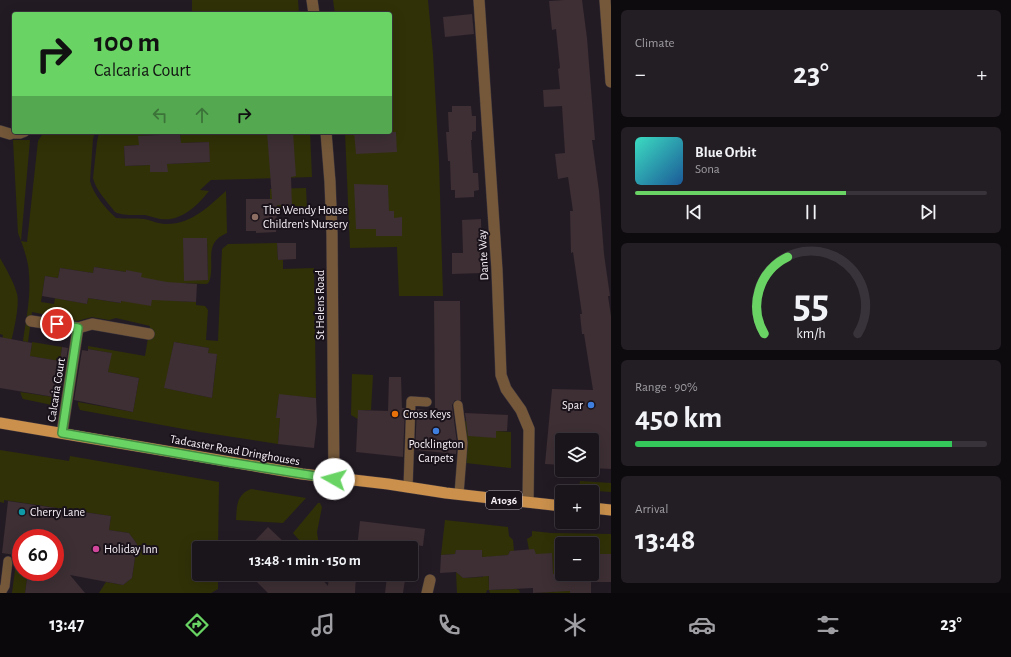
<!DOCTYPE html>
<html lang="en">
<head>
<meta charset="utf-8">
<style>
  body { margin:0; font-family:"Alegreya Sans",sans-serif; background:#231d24; color:#f1f3f6; height:100vh; display:flex; flex-direction:column; font-size:15px; white-space:nowrap }
  * { box-sizing:border-box; margin:0 }
  p { font-size:13px; color:#9f9ea3 }
  .icon { flex:none; width:22px; height:22px; fill:none; stroke:currentColor; stroke-width:2; stroke-linecap:round; stroke-linejoin:round }
  .map { position:relative; flex:1; overflow:hidden }
  .side { display:flex; flex-direction:column; gap:10px; padding:10px; background:#0e0b0f; width:400px }
  .side>* { flex:none }
  .hud { position:absolute; left:12px; top:12px; width:380px; height:122px; border-radius:4px; box-shadow:0 4px 16px #0002,0 0 0 1px #38333a; background:#69d464; color:#111; overflow:hidden }
  .fabs { position:absolute; left:555px; top:433px; display:grid; gap:8px }
  .fabs a { display:grid; place-items:center; width:44px; height:44px; border-radius:4px; background:#1a141b; box-shadow:0 4px 16px #0002,0 0 0 1px #38333a; font-size:20px }
  .speed { position:absolute; left:12px; top:529px; display:flex; gap:8px; font-size:20px; font-weight:700; text-align:center }
  .speed>* { display:grid; place-content:center; width:52px; height:52px; border-radius:50%; background:#1a141b; box-shadow:0 4px 16px #0002,0 0 0 1px #38333a; line-height:1 }
  .speed .limit { border:6px solid #d22; background:#fff; color:#111 }
  .pin { position:absolute; display:grid; place-items:center; width:34px; height:34px; color:#fff; margin:-17px; border:2px solid #fff; border-radius:50%; box-shadow:0 1px 4px #0007 }
  .me { position:absolute; width:44px; margin:-22px; rotate:277deg; stroke-linejoin:round; filter:drop-shadow(0 0 3px #0008) }
  .turn { display:flex; align-items:center; gap:14px; height:84px; padding:0 16px; font-size:18px }
  .turn .icon { width:52px; height:52px; stroke-width:2.5 }
  .turn b { display:block; font-size:28px; line-height:34px }
  .lanes { display:flex; align-items:center; height:38px; padding:0 16px; background:#0003; justify-content:center; gap:20px; direction:ltr }
  .lanes .off { opacity:.35 }
  .big { font-size:30px; font-weight:700; line-height:1.1 }
  .side .card { flex:1; display:flex; flex-direction:column; justify-content:center; gap:6px; min-width:0; padding:0 14px; border-radius:6px; background:#231d24 }
  .side .dial { align-items:center; gap:0 }
  .dial svg { height:104px; overflow:visible; fill:none; stroke:#38333a; stroke-width:7; stroke-linecap:round; text-anchor:middle }
  .dial text { fill:#f1f3f6; stroke:none }
  .song { display:flex; align-items:center; gap:12px }
  .cover { width:48px; height:48px; border-radius:6px; background:linear-gradient(135deg,hsl(170 70% 55%),hsl(210 70% 35%)) }
  .played { height:4px; border-radius:2px; background:linear-gradient(90deg,#69d464 60%,#38333a 60%) }
  .keys { display:flex; justify-content:space-around; direction:ltr }
  .heat { display:flex; justify-content:space-between; align-items:center; font-size:22px; direction:ltr }
  .charge { height:6px; border-radius:3px; background:linear-gradient(90deg,#34c759 90%,#38333a 0) }
  .trip { position:absolute; left:192px; top:541px; width:226px; height:40px; border-radius:4px; background:#1a141b; box-shadow:0 4px 16px #0002,0 0 0 1px #38333a; font-weight:700; line-height:40px; text-align:center }
  .dock { display:flex; height:64px; justify-content:space-around; align-items:center; background:#0a080b; color:#9f9ea3 }
  .dock .icon { width:28px; height:28px }
  .dock .active { color:#69d464 }
  .dock b { font-size:18px; color:#f1f3f6 }
  main { display:flex; flex:1; min-height:0 }
  .map>svg:first-child { display:block }
</style>
</head>
<body>
<main>
<div class="map">
<svg width="611" height="593" viewBox="0 0 611 593">
  <rect width="100%" height="100%" fill="#231b24"/>
  <g fill="#303107" fill-rule="evenodd">
    <path d="M192,0h106l1,14h-107z"/>
    <path d="M333,0h95l5,54 6,107 4,135h-44l-2,-49 -47,1 -5,-116h45v-118h-55z"/>
    <path d="M44,132h51l-2,7 -3,42c3,13 16,28 26,37 10,1 19,0 28,1 7,1 14,5 21,5 26,1 44,-18 61,-33l1,42c-25,10 -11,30 -18,49l-2,2 -30,-1 -1,18 20,1v3l9,1 3,4 -2,30 12,1 4,-92 6,-5 49,-1 1,17h5v9l31,-1 2,130 -37,-3 -3,23h4l-2,26 -78,-12 -120,-22 -2,-5v-3l55,10 6,-34 -31,-6 3,-19 -23,-4v-3l57,10 5,-30 -34,-8 -7,2 -17,-3 -15,4 -45,-9 -4,30 -5,-1c3,-21 8,-44 6,-66 0,-13 -6,-29 -11,-42l-5,-93h17l-9,101 6,1 11,-101zM207,238l1,42h-19l-6,-41zM94,267l32,5v-2l15,7 -21,26 -32,-5 -1,6 -32,-6 -1,6 -13,-2 4,-26 13,2 2,-10 33,5zM174,342l35,6 -1,5 9,2 -5,43 -47,-10z"/>
    <path d="M99,132h211l2,45 -101,3 -11,10 9,1c-12,15 -28,31 -49,28 -5,-1 -10,-3 -15,-4 -9,0 -22,1 -30,-3 -8,-11 -19,-21 -22,-34l4,-36zM180,134l1,9 27,-1 2,20 -43,2v8h-16l-1,-7 -25,1 -1,-20 15,-1v-9z"/>
    <path d="M306,188l1,21h-37v-20z"/>
    <path d="M0,258c6,11 14,24 17,36 3,11 -4,41 -7,52l-10,5 3,-16 -3,-1z"/>
    <path d="M32,342l30,5 -1,6 4,1 -1,8 -40,-7 -3,17 2,1 -3,19 39,6 -2,4 -5,3 -29,-6c-8,-15 -3,-33 -1,-50l9,2z"/>
    <path d="M352,374l21,1 -2,35h-13v9l-7,-4z"/>
    <path d="M464,421h5l27,16v-6l15,1v36l-45,-5 2,-20z"/>
    <path d="M0,450l69,11 1,-5 149,26 -1,66h-19v26h19v15l-7,4h-112l7,-11 17,3 9,-7 5,-34 -8,-11 -20,-3 2,-14 -107,-16v3l-4,-1z"/>
    <path d="M580,481l31,2v9l-30,-2 -2,-2z"/>
    <path d="M251,489l55,9 -23,25 -47,-3c1,-14 0,-25 15,-31z"/>
    <path d="M318,503h2l2,4 -5,25 2,14 -1,2h-12l-13,-15z"/>
    <path d="M445,520l63,7 1,9 4,4 1,11h-4l-2,4 -20,2 1,33 27,-1 3,1 1,3h-30l-1,-3h-2l-1,3h-29l-1,-21 7,6 20,-1 -1,-27h-26l-1,4 -14,1z"/>
    <path d="M532,531l19,2 60,1v20h-19v-10h-30v30h8v19h-37l21,-1 -2,-38h-16l-7,-4 -2,-11 5,-3z"/>
    <path d="M17,555l4,1v16h7l-3,21h-13z"/>
  </g>
  <g fill="#3d2f33">
    <path d="M564,0h18l5,38 8,102h-3l7,51 5,63 6,42h-2l3,20v153l-19,-1v-28h-30v25l-17,-1 7,-75 41,1 -9,-56h-2l-2,-20h2l-9,-62 -2,1 -1,-42h3l-5,-34 -10,2 -3,-25 10,-1 -3,-47 -18,1 -1,-17 17,-1 -2,-20 2,-1 -4,-39 -4,1 -3,-29z"/>
    <path d="M472,14l2,20 -29,3 -2,-20z"/>
    <path d="M452,106h19l1,10h4v15l-4,1v8h-1l2,33h5l1,17 -5,1v6l-19,1v-8h-4l-1,-29h-2l-2,-29h3l-1,-20h4z"/>
    <path d="M267,132h26l3,44 -5,1 1,28h-15l-1,27 -20,1v-2h-10v-32h26z"/>
    <path d="M354,132h42l1,20 -41,2z"/>
    <path d="M180,134l1,9 28,-1 1,20 -43,2 1,8h-18v-7l-25,1 -1,-20 15,-1 -1,-9z"/>
    <path d="M354,184l34,1 1,26h5v7l8,-1v19h-26v-7h-20z"/>
    <path d="M481,219l1,54 -30,1v-21h11l-1,-33z"/>
    <path d="M183,238h24l1,42 -24,1z"/>
    <path d="M277,243h19v16l-18,1z"/>
    <path d="M94,267l32,5v-2l16,3 -1,4 26,5 30,2 -1,18 -44,-2 -1,6 -30,-5v2l-33,-5 -1,6 -45,-8 3,-20 13,2 2,-10 33,5z"/>
    <path d="M434,301h26l1,99h-6l-3,5 5,38 -1,11 -41,-4 2,-41 18,2z"/>
    <path d="M0,337l32,6 -2,13 30,5 2,-14 6,1 -8,50 -60,-10z"/>
    <path d="M174,342l35,6 -1,5 9,1 -5,44 -48,-10z"/>
    <path d="M88,349l24,4 -4,19 31,6 -6,34 -59,-12 8,-50 6,1z"/>
    <path d="M389,377h12l1,31h3l-2,49 -47,-5 2,-42 30,1z"/>
    <path d="M279,394l37,4 1,24 -3,26 -36,-4 2,-26h-4z"/>
    <path d="M465,413l43,2 -1,16h-11v7l-28,-2z"/>
    <path d="M8,501l103,15 -2,14 20,3 8,11 -5,34 -9,7 -53,-10 15,18h-60l3,-21h27v-34h-34v18l-19,-3z"/>
    <path d="M360,521l65,8 -2,17 -27,-3 -1,5h-38z"/>
    <path d="M268,527l18,17v4h-38z"/>
    <path d="M534,549l2,5 16,-1 1,21h38v19h-21v-2l-37,2v-5l-44,2v-14l-26,2 -7,-6 -16,1 1,-18 14,-1 1,-4h26v7l26,-2 2,-4z"/>
    <rect x="592" y="554" width="19" height="28"/>
    <path d="M249,574h68l11,12 1,-12h27l-1,19h-87z"/>
    <path d="M387,577l18,3 -2,13h-18z"/>
  </g>
  <g fill="none" stroke-linecap="round" stroke-linejoin="round">
    <defs>
      <g id="service">
        <path d="M10,134h10l5,-2"/>
        <path d="M458,405l5,38 -4,51"/>
        <path d="M408,488l3,-87 16,1"/>
        <path d="M1,593l4,-7 3,-25"/>
      </g>
      <g id="minor">
        <path d="M479,0l18,270 4,105 5,14 15,21 8,19 -1,73"/>
        <path d="M605,0l6,82"/>
        <path d="M0,131l10,3"/>
        <path d="M31,321l47,7 14,-4 57,10"/>
        <path d="M62,433l16,-105"/>
        <path d="M427,593l3,-13"/>
      </g>
      <g id="tertiary">
        <path d="M312,0l2,14"/>
        <path d="M326,132l4,50 2,52 2,245"/>
      </g>
      <g id="primary">
        <path d="M0,423l302,51 86,10 58,9 116,13"/>
        <path d="M592,508l19,2"/>
      </g>
    </defs>
    <use href="#service" stroke="#3d353d" stroke-width="10"/>
    <use href="#minor" stroke="#3d353d" stroke-width="12"/>
    <use href="#tertiary" stroke="#3d353d" stroke-width="12"/>
    <use href="#primary" stroke="#3d353d" stroke-width="12"/>
    <use href="#service" stroke="#745839" stroke-width="9"/>
    <use href="#minor" stroke="#745839" stroke-width="11"/>
    <use href="#tertiary" stroke="#745839" stroke-width="11"/>
    <use href="#primary" stroke="#ca904c" stroke-width="11"/>
  </g>
  <g fill="none" stroke-linecap="round" stroke-linejoin="round">
    <defs>
      <path id="route" d="M57,324l21,4 -16,105 166,29 106,17"/>
    </defs>
    <use href="#route" stroke="#448a41" stroke-width="10"/>
    <use href="#route" stroke="#69d464" stroke-width="7"/>
  </g>
  <circle fill="#8d6e63" stroke="#1a121a" stroke-width="1.5" cx="255" cy="217" r="4"/>
  <g fill="#3f7fe0" stroke="#1a121a" stroke-width="1.5">
    <circle cx="591" cy="405" r="4"/>
    <circle cx="436" cy="431" r="4"/>
  </g>
  <circle fill="#e8710a" stroke="#1a121a" stroke-width="1.5" cx="395" cy="414" r="4"/>
  <circle fill="#0f9aa8" stroke="#1a121a" stroke-width="1.5" cx="22" cy="512" r="4"/>
  <circle fill="#d1479c" stroke="#1a121a" stroke-width="1.5" cx="96" cy="549" r="4"/>
  <g text-anchor="middle" stroke-width="4" stroke-linejoin="round" paint-order="stroke">
    <rect fill="#1a121a" stroke="#b5afb5" stroke-width="1" x="486" y="491" width="36" height="18" rx="3"/>
    <g font-size="11" font-weight="bold" fill="#f8f2f8">
      <text x="504" y="504">A1036</text>
    </g>
    <g font-size="12" fill="#f8f2f8" stroke="#1a121a" text-anchor="start">
      <text x="263" y="214">The Wendy House<tspan x="263" dy="14">Children's Nursery</tspan></text>
      <text x="583" y="409" text-anchor="end">Spar</text>
      <text x="403" y="418">Cross Keys</text>
      <text x="436" y="448" text-anchor="middle">Pocklington<tspan x="436" dy="14">Carpets</tspan></text>
      <text x="30" y="516">Cherry Lane</text>
      <text x="104" y="553">Holiday Inn</text>
    </g>
    <g font-size="12" fill="#f8f2f8" stroke="#1a121a">
      <text transform="translate(483 255) rotate(-93)" y="4">Dante Way</text>
      <text transform="translate(320 305) rotate(-90)" y="4">St Helens Road</text>
      <text transform="translate(56 390) rotate(-81)" y="4">Calcaria Court</text>
      <text transform="translate(235 450) rotate(10)" y="4">Tadcaster Road Dringhouses</text>
    </g>
  </g>
</svg>
<div class="fabs">
<a><svg class="icon" aria-label="layers" viewBox="0 0 24 24"><path d="M12 4l9 5-9 5-9-5zM3 14l9 5 9-5"/></svg></a>
<a>+</a>
<a>−</a>
</div>
<div class="speed"><div class="limit">60</div></div>
<div class="pin" style="left:57px;top:324px;background:#d93025"><svg class="icon" aria-label="arrive" viewBox="0 0 24 24"><path d="M6 21V4h12l-3 4 3 4H6"/></svg></div>
<svg class="me" style="left:334px;top:479px" viewBox="-20 -20 40 40"><circle r="19" fill="#fff"/><path d="M0-13L10 11 0 6-10 11z" fill="#69d464"/></svg>
<div class="trip">13:48 · 1 min · 150 m</div>
<div class="hud">
<div class="turn"><svg class="icon" aria-label="right" viewBox="0 0 24 24"><path d="M7 20v-9h11M14 6l5 5-5 5"/></svg><div><b>100 m</b>Calcaria Court</div></div>
<div class="lanes"><svg class="icon off" aria-label="left" viewBox="0 0 24 24"><path d="M17 20v-9H6M10 6l-5 5 5 5"/></svg><svg class="icon off" aria-label="ahead" viewBox="0 0 24 24"><path d="M12 20V5M6 11l6-6 6 6"/></svg><svg class="icon" aria-label="right" viewBox="0 0 24 24"><path d="M7 20v-9h11M14 6l5 5-5 5"/></svg></div>
</div>
</div>
<section class="side">
<div class="card"><p>Climate</p>
<div class="heat"><a>−</a><b class="big">23°</b><a>+</a></div>
</div>
<div class="card">
<div class="song"><i class="cover"></i><div><b>Blue Orbit</b><p>Sona</p></div></div>
<div class="played"></div>
<div class="keys"><svg class="icon" aria-label="previous" viewBox="0 0 24 24"><path d="M18 5L8 12l10 7zM5 5v14"/></svg><svg class="icon" aria-label="pause" viewBox="0 0 24 24"><path d="M8 5v14M16 5v14"/></svg><svg class="icon" aria-label="next" viewBox="0 0 24 24"><path d="M6 5l10 7-10 7zM19 5v14"/></svg></div>
</div>
<div class="card dial"><svg viewBox="0 0 100 80">
<path d="M14 69A42 42 0 1 1 86 69"/>
<path d="M14 69A42 42 0 0 1 32 10" stroke="#69d464"/>
<text x="50" y="56" font-size="32" font-weight="700">55</text>
<text x="50" y="72" font-size="11">km/h</text>
</svg></div>
<div class="card"><p>Range · 90%</p><b class="big">450 km</b><div class="charge"></div></div>
<div class="card"><p>Arrival</p><b class="big">13:48</b></div>
</section>
</main>
<nav class="dock">
<b>13:47</b>
<svg class="icon active" aria-label="directions" viewBox="0 0 24 24"><path d="M12 3l9 9-9 9-9-9zM9 14v-3h6M13 9l2 2-2 2"/></svg>
<svg class="icon" aria-label="music" viewBox="0 0 24 24"><path d="M9 18V5l10-2v13"/><circle cx="6" cy="18" r="3"/><circle cx="16" cy="16" r="3"/></svg>
<svg class="icon" aria-label="phone" viewBox="0 0 24 24"><path d="M5 4h4l2 5-3 2q2 4 5 5l2-3 5 2v4C11 20 4 13 5 4z"/></svg>
<svg class="icon" aria-label="climate" viewBox="0 0 24 24"><path d="M12 3v18M4 7l16 10M4 17L20 7"/></svg>
<svg class="icon" aria-label="car" viewBox="0 0 24 24"><path d="M5 17H2v-5l4-1 3-4h7l3 4 3 1v5h-3M9 17h6M6 11h13"/><circle cx="7" cy="17" r="2"/><circle cx="17" cy="17" r="2"/></svg>
<svg class="icon" aria-label="filters" viewBox="0 0 24 24"><path d="M4 7h16M4 17h16"/><circle cx="9" cy="7" r="2"/><circle cx="15" cy="17" r="2"/></svg>
<b>23°</b>
</nav>
</body>
</html>
